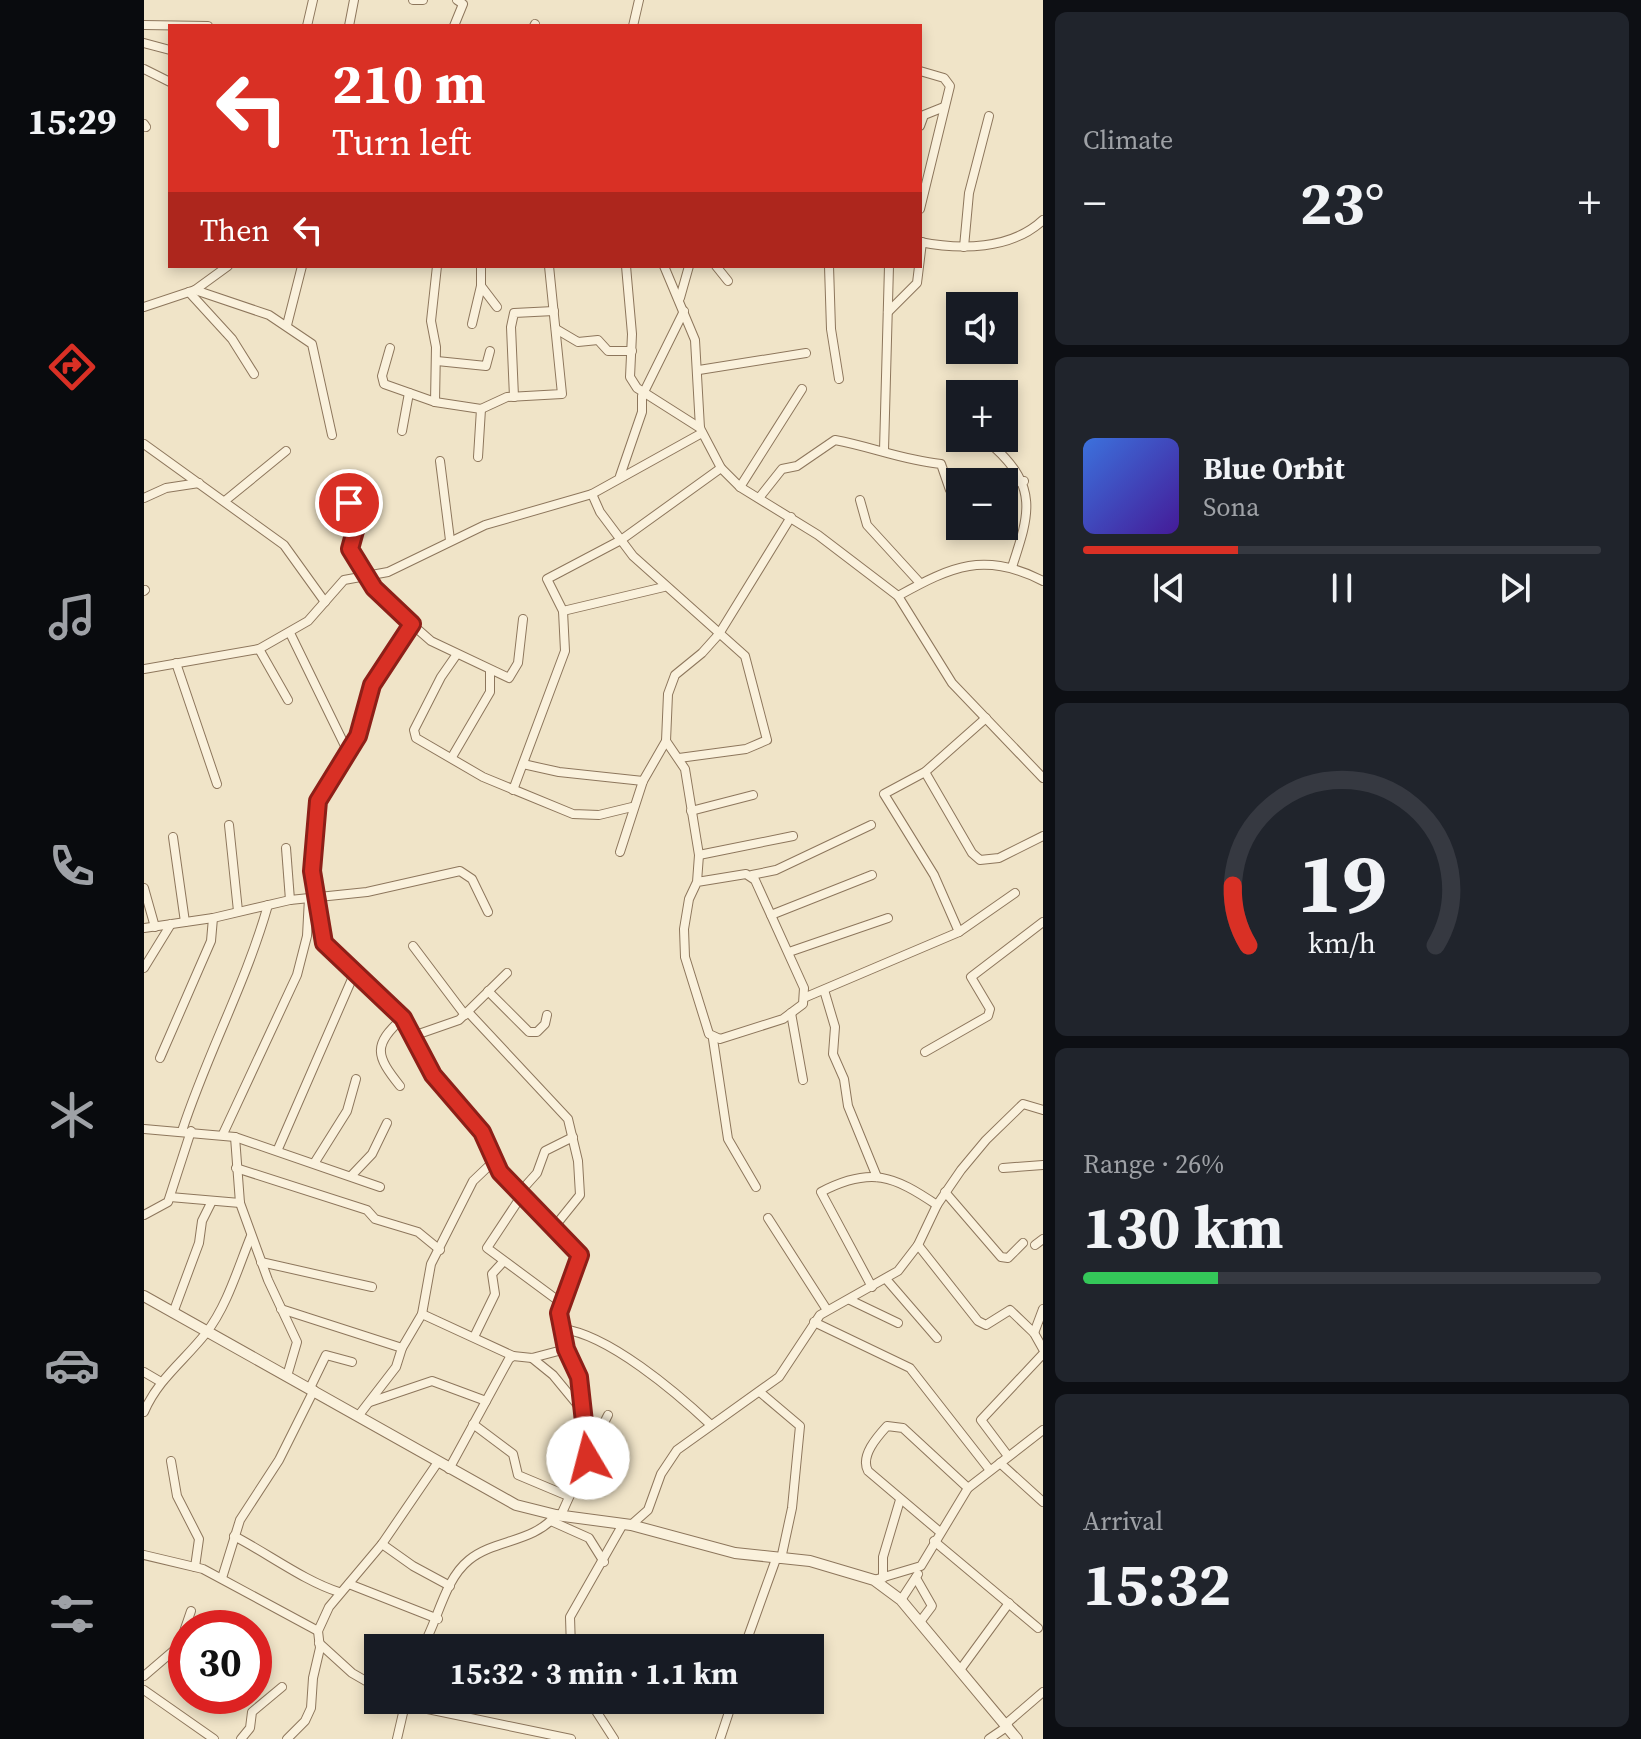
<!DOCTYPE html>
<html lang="en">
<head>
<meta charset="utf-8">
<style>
  body { margin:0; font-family:"Source Serif 4",serif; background:#20242c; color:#f1f3f6; height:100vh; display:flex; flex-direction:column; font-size:30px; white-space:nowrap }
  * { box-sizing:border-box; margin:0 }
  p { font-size:26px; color:#9ea1a6 }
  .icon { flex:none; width:44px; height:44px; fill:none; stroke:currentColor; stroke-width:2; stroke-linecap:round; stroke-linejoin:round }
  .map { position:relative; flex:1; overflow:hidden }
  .details { display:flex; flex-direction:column; gap:12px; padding:12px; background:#0d0f14; width:598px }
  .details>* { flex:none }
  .banner { position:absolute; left:24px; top:24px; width:754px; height:244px; border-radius:0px; box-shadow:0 4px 12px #0003; background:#d93025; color:#fff; overflow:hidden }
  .controls { position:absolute; left:802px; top:292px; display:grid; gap:16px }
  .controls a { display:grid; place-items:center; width:72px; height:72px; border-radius:0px; background:#171b24; box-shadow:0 4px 12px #0003; font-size:40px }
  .speed { position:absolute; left:24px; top:1610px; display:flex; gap:16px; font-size:40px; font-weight:700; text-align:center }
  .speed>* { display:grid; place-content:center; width:104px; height:104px; border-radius:50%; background:#171b24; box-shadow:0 4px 12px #0003; line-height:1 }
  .speed .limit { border:12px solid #d22; background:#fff; color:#111 }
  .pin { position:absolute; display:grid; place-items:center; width:68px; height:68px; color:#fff; margin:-34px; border:4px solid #fff; border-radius:50%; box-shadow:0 2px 8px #0007 }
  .me { position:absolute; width:88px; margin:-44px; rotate:352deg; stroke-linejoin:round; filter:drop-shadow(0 0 6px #0008) }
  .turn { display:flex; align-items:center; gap:28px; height:168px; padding:0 32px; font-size:36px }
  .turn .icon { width:104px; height:104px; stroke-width:2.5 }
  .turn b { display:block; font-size:56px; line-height:68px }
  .then { display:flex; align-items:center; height:76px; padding:0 32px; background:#0003; gap:16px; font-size:30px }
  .big { font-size:60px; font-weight:700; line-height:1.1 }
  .details .card { flex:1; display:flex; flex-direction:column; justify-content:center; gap:12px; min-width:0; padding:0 28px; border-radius:12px; background:#20242c }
  .details .dial { align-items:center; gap:0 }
  .dial svg { height:208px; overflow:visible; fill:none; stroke:#363941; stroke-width:7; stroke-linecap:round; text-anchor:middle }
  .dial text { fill:#f1f3f6; stroke:none }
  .song { display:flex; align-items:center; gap:24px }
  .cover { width:96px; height:96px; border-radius:12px; background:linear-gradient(135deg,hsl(220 70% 55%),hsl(260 70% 35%)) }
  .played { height:8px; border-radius:4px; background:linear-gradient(90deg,#d93025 30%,#363941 30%) }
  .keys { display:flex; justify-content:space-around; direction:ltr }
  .heat { display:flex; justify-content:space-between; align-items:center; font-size:44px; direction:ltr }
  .charge { height:12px; border-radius:6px; background:linear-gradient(90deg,#34c759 26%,#363941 0) }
  .trip { position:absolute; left:220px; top:1634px; width:460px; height:80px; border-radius:0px; background:#171b24; box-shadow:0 4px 12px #0003; font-weight:700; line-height:80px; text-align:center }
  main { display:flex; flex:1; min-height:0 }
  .tab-bar { display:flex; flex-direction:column; width:144px; justify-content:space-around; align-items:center; background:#090b0e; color:#9ea1a6 }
  .tab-bar .icon { width:56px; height:56px }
  .tab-bar .selected { color:#d93025 }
  .tab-bar b { font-size:36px; color:#f1f3f6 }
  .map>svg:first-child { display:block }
</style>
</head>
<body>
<main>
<nav class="tab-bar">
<b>15:29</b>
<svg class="icon selected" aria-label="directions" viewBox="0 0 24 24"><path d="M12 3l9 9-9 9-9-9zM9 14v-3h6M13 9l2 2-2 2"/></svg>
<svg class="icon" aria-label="music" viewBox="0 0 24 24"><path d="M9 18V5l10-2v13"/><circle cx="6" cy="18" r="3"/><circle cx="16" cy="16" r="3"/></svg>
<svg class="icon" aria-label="phone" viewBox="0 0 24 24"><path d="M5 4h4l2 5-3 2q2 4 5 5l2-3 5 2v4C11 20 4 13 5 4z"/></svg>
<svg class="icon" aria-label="climate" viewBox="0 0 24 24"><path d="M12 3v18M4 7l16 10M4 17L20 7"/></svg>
<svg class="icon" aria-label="car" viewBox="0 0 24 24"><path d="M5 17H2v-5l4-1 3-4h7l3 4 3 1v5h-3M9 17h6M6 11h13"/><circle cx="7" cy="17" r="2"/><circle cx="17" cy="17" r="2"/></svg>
<svg class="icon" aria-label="filters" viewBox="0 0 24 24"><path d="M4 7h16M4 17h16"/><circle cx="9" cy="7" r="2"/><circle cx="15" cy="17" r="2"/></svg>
</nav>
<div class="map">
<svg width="899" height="1739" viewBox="0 0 899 1739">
  <rect width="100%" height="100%" fill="#f0e4c8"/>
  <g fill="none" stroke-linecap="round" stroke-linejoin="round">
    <defs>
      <g id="minor">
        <path d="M269,0h10"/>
        <path d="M0,25l64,1"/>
        <path d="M163,26l6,-26"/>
        <path d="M205,26l5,-26"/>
        <path d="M310,26l9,-22 -6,-4"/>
        <path d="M390,26l1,-2"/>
        <path d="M489,26l6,-26"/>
        <path d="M0,43l26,7"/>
        <path d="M0,69l26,13"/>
        <path d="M776,71l24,7 6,8 -30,123"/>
        <path d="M0,124l2,3"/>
        <path d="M776,126l4,-11 20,-8"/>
        <path d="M776,242c40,8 91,8 123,-22"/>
        <path d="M820,247l5,-54 20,-77"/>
        <path d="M337,266v20l16,21"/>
        <path d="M482,266l6,68 -2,43 7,11 63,40"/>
        <path d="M520,266l31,74 5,88 21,40 19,19 78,48 80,61 54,87 91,95"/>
        <path d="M572,266l12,15"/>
        <path d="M685,266l2,63 8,50"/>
        <path d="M51,290l74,25 43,29 20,91"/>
        <path d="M45,292l43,47 22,35"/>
        <path d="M536,298l9,-32"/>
        <path d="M0,307l51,-17 33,-24"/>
        <path d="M744,312l29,-29 5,-41"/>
        <path d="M328,324l9,-38"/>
        <path d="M143,325l15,-59"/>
        <path d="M412,329l22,13 20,-2 10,11h24"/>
        <path d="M246,348l-8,28 2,8 51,18 46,7 -3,48"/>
        <path d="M293,361l49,5 4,-15"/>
        <path d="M555,370l107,-17"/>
        <path d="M370,397l-3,-70 3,-14 40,-2"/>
        <path d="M291,402l1,-55 -5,-26 6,-55"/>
        <path d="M337,409l26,-12 55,-3 -13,-128"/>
        <path d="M258,431l7,-38"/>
        <path d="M0,444l140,101 41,57"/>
        <path d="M850,447c45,41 35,68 18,120"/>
        <path d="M740,450l5,-184"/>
        <path d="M296,461l10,79"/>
        <path d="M476,476l22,-64v-16l42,-85"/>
        <path d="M860,484l20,-3"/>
        <path d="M596,487l62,-98"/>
        <path d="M206,493l-1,13 7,21 -6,22 32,49 49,43 78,37 9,-15 5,-44"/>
        <path d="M448,494l8,18 33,44 112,100 22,84 -21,9 -67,9"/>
        <path d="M0,498l22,-10 33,-5"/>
        <path d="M615,498l23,-29 15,-3 38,-26c38,7 67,20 106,24l9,26 10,2"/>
        <path d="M82,500l60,-49"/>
        <path d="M716,500l7,25 53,58"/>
        <path d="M0,591l1,-1"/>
        <path d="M754,596c54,-30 87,-45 145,-15"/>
        <path d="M419,611l101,-24"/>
        <path d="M268,624l-40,61 -14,51 -40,65 -6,70 12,72 79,75 30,57 49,57 18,40 80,83 -21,58 7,36 13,28 10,76 -28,62"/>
        <path d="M146,633l58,119"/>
        <path d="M115,649l29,51"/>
        <path d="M313,654l-16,23 -27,53 2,8 67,39 90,37 26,1 33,-8"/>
        <path d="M32,663l41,121"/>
        <path d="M0,669l115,-20 49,-28 36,-41 44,-8 97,-47 107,-31 110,-61"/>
        <path d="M308,757l38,-65v-22"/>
        <path d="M379,764l36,8 84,9"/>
        <path d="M781,772l47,81 8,7 19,-2 44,-22"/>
        <path d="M369,790l52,-139 -2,-40 -16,-32 74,-39 100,-72"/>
        <path d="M547,811l62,-16"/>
        <path d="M85,825l9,86"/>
        <path d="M29,837l12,85"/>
        <path d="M142,848l4,52"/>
        <path d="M476,852l23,-71 23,-40"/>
        <path d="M555,855l94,-19"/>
        <path d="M608,875l24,-5 95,-45"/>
        <path d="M553,882l49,-8 9,6 49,108 -1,16 -20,15 -63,20 -11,-5 -24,-77 -1,-28 5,-30 8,-17 2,-27 -14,-86 -19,-28 2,-47 7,-19 27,-22 17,-19 72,-117"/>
        <path d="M0,888l11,39"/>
        <path d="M627,915l101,-40"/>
        <path d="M0,928l69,-10 77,-18 77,-8 93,-21 12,8 16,33"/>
        <path d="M815,932l-25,-57 -50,-81 41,-22 61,-54"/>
        <path d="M269,946l52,69"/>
        <path d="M645,952l99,-34"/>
        <path d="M0,968l27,-44"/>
        <path d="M680,990l11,37 -2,27 11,25 4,27 29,71"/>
        <path d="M344,991l41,41h8l8,-8 2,-9"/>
        <path d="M662,997l153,-65 56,-39"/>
        <path d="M325,1013l99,106 10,42 2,34 -25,31"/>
        <path d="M647,1013l12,67"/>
        <path d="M269,1036l46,-16 48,-47"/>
        <path d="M569,1039l15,100 28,48"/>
        <path d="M781,1052l63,-36 2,-7 -19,-32 72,-55"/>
        <path d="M16,1058l51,-117 2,-23"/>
        <path d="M256,1086c-24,-30 -28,-41 3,-68"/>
        <path d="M0,1129l91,8 145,50"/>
        <path d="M38,1131c25,-77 64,-148 86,-226"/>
        <path d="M79,1134l74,-159 10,-39 2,-38"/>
        <path d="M91,1137l5,66 28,77 29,62 -10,34"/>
        <path d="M134,1149l77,-177"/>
        <path d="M171,1162l32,-51 9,-32"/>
        <path d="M92,1168l131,42 8,9 43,13 22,18"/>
        <path d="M859,1168l40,-3"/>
        <path d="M208,1175l20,-21 15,-31"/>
        <path d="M376,1192l17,-19 8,-22 28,-14"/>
        <path d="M801,1192l56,65 7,1 15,-15"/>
        <path d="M378,1195l-35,53 73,54"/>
        <path d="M26,1197l70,6"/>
        <path d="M0,1215l24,-13 23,-71"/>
        <path d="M624,1218l59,92"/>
        <path d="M774,1245l60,76 8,4 24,-15 24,23 9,16"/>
        <path d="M891,1245l8,-6"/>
        <path d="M117,1262l111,25"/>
        <path d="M742,1279l51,59"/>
        <path d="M728,1287l-51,-95c50,-26 73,-16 116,13"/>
        <path d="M706,1300l48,23"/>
        <path d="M137,1309l121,39"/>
        <path d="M29,1313l26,-70 3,-22 9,-18"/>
        <path d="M278,1314l91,42"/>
        <path d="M670,1322l96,46 79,101"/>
        <path d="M418,1329c46,5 115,64 149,96"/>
        <path d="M890,1333l9,-24"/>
        <path d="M330,1337l21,-43 -3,-20 11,-12"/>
        <path d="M388,1358l21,17 28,34"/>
        <path d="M0,1372l17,10"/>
        <path d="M166,1388l16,-33 26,7"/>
        <path d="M617,1393l39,33 -8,82 -11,51"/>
        <path d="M226,1402l62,-21 54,20"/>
        <path d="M0,1412c14,-33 41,-52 62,-79 21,-27 32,-65 45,-97"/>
        <path d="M215,1415l37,-48 6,-19 20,-34 9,-50 42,-83 21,-20"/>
        <path d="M329,1424l40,30 5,21 50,21"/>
        <path d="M445,1452l19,-37"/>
        <path d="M864,1456l-27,-36 62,-66"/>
        <path d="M27,1461l6,35 22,43 -4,28"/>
        <path d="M856,1463l43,39"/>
        <path d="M305,1469l60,-110 4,-3 19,2 34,-9"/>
        <path d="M407,1521l38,17 15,24"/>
        <path d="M487,1525l17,-15 13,-36 16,-24 102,-73 41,-62 78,-44 20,-26 19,-40 24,-35 25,-30 37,-36 20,6"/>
        <path d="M796,1532l-72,-61c-8,-15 9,-34 19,-45l16,2 65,60"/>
        <path d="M90,1536c33,17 72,46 105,56"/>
        <path d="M790,1541l104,87"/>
        <path d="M238,1544l31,22 37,20"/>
        <path d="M0,1555l59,14 115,62"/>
        <path d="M78,1578l18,-58 39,-60 35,-70"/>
        <path d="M739,1578v-21l17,-57"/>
        <path d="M772,1578l16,28 -12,16"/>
        <path d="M730,1580l47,-14 47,-78 75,-58"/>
        <path d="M205,1584l89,35"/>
        <path d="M757,1600l17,-26"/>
        <path d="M175,1643l33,30 26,15"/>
        <path d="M278,1648c16,-27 22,-68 47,-88 26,-21 64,-17 87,-45"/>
        <path d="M427,1648l-1,-31 53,-93"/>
        <path d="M600,1648l32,-89"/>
        <path d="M816,1670l49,-67"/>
        <path d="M0,1676l35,-30 12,-35"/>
        <path d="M0,1690l70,49"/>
        <path d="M262,1700l12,7 153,32"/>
        <path d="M445,1700l25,39"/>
        <path d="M863,1723l36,-31"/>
        <path d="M97,1739l9,-11 2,-16 30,-25"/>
        <path d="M143,1739l18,-18 6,-13 2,-30 7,-30 -2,-17 11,-24 53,-63 56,-82"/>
        <path d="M253,1739l9,-39"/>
        <path d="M576,1739l13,-39"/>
        <path d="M845,1739l19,-13"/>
      </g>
      <path id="tertiary" d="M0,1296l372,209 40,10 75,10 104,28 75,8 64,19 27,20 116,139"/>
    </defs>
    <use href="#minor" stroke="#8d765c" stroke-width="10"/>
    <use href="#tertiary" stroke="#8d765c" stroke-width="12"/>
    <use href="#minor" stroke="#faf1dc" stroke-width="8"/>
    <use href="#tertiary" stroke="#faf1dc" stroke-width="10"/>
  </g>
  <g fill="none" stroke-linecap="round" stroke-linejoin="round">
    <defs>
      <path id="route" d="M205,503l7,24 -6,22 24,39 38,36 -40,61 -14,51 -40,65 -6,70 12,72 79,75 30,57 49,57 18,40 80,83 -21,58 7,36 13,28 9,81"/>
    </defs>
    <use href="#route" stroke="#8d1f18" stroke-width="20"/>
    <use href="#route" stroke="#d93025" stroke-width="14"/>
  </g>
</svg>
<div class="controls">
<a><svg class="icon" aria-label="sound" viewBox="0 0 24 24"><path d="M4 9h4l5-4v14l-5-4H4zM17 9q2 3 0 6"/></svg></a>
<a>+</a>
<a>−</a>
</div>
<div class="speed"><div class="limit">30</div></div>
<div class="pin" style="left:205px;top:503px;background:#d93025"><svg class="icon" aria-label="arrive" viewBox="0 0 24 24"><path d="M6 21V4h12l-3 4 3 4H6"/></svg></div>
<svg class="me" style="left:444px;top:1458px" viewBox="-20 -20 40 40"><circle r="19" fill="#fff"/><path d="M0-13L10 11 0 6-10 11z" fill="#d93025"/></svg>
<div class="trip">15:32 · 3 min · 1.1 km</div>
<div class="banner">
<div class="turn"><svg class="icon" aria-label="left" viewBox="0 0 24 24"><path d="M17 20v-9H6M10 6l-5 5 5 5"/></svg><div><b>210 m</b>Turn left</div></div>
<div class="then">Then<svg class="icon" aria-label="left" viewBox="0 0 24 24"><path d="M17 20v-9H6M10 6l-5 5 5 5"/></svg></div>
</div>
</div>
<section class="details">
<div class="card"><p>Climate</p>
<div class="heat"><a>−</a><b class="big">23°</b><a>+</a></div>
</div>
<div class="card">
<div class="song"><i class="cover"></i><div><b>Blue Orbit</b><p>Sona</p></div></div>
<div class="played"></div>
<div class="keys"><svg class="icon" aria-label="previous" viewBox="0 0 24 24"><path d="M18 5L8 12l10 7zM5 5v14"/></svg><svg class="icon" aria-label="pause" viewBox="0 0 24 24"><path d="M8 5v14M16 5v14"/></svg><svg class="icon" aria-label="next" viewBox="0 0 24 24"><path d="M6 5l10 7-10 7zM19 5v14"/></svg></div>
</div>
<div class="card dial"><svg viewBox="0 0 100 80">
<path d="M14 69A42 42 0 1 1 86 69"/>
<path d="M14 69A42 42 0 0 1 8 46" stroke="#d93025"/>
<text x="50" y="56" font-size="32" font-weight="700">19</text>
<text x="50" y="72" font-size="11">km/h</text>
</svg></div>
<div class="card"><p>Range · 26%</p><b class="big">130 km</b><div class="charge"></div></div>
<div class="card"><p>Arrival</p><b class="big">15:32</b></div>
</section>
</main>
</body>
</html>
